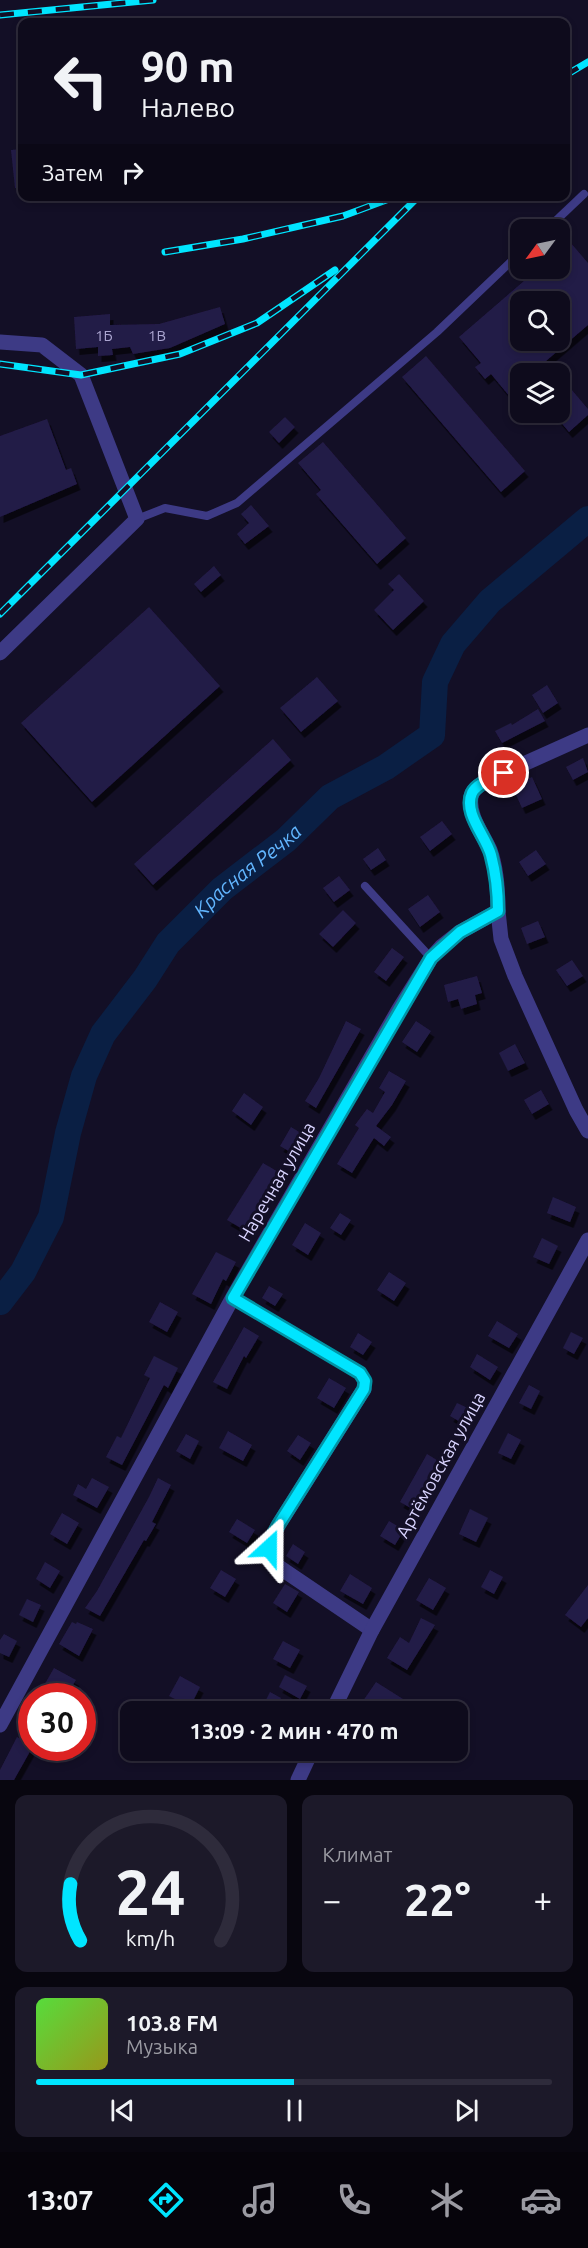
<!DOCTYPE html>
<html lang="ru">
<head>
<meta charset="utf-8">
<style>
  body { margin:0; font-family:Ubuntu,sans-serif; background:#1c1929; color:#f1f3f6; height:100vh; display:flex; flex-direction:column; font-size:22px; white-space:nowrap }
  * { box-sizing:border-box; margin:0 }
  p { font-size:20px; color:#9b9ba3 }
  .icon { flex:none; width:33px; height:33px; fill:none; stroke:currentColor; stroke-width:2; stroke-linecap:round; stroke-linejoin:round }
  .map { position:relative; height:1780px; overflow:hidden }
  .side { display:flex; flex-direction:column; gap:15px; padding:15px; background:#08060f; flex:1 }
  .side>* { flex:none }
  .banner { position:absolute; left:18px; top:18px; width:552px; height:183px; border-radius:12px; box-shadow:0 3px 9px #0003,0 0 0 2px #2e2b3b; background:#0e0b1c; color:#f1f3f6; overflow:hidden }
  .needle { width:39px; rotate:237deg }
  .buttons { position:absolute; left:510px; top:219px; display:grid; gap:12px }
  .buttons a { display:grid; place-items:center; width:60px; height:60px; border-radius:12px; background:#0e0b1c; box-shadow:0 3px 9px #0003,0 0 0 2px #2e2b3b; font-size:30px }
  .speed { position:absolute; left:18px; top:1683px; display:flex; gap:12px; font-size:30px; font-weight:700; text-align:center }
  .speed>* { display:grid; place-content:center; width:78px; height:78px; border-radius:50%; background:#0e0b1c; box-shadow:0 3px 9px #0003,0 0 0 2px #2e2b3b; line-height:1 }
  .speed .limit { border:9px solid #d22; background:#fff; color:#111 }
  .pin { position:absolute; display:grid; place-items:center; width:51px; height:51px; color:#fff; margin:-26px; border:3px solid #fff; border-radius:50%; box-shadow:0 2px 6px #0007 }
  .me { position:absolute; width:66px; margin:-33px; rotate:24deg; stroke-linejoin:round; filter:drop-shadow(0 0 4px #0008) }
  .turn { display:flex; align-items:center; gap:21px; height:126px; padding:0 24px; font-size:27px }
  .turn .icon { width:78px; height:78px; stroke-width:2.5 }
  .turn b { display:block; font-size:42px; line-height:51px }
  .then { display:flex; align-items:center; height:57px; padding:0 24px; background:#0003; gap:12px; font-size:22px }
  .big { font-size:45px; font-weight:600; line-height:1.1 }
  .side .card { flex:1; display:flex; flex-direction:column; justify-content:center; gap:9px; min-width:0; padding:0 21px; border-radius:12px; background:#1c1929 }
  .side .dial { align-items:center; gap:0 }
  .dial svg { height:156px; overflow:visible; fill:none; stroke:#2e2b3b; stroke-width:7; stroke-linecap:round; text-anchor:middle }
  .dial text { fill:#f1f3f6; stroke:none }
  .song { display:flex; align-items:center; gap:18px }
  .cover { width:72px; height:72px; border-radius:9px; background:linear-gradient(135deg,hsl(110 70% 55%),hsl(60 70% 35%)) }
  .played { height:6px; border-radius:3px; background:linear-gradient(90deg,#00e5ff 50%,#2e2b3b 50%) }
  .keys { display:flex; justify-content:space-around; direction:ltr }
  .heat { display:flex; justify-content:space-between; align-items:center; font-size:33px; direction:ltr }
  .side .tiles { flex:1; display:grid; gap:15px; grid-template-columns:1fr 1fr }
  .card:last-child { grid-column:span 2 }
  .trip { position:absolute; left:120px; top:1701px; width:348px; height:60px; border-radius:12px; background:#0e0b1c; box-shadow:0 3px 9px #0003,0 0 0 2px #2e2b3b; font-weight:600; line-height:60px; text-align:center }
  .tab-bar { display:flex; height:96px; justify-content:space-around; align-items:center; background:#06040b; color:#9b9ba3 }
  .tab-bar .icon { width:42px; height:42px }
  .tab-bar .current { color:#00e5ff }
  .tab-bar b { font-size:27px; color:#f1f3f6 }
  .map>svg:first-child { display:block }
</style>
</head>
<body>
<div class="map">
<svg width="588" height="1780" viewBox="0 0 588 1780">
  <defs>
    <filter id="shadow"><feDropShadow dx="3.5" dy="6" stdDeviation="0" flood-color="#0009"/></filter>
  </defs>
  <rect width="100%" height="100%" fill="#130f26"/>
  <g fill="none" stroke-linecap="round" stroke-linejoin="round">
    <path stroke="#0a1f44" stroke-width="26" id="s1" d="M0,1302l23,-30 28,-55 17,-84 16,-57 19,-42 42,-55 23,-36 54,-54 64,-49 44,-43 56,-30 46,-32 3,-53 18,-38 37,-43 98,-82"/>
  </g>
  <g fill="#241b47" fill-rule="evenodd" filter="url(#shadow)">
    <path d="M22,149v39h-7l-4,-38z"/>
    <path d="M570,242l18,21v62l-42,36 11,13h-37v35l-29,-35 -6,5 -10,-12 6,-4 -22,-26 80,-69h21v-17zM520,302h40v38h-40z"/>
    <path d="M220,307l5,17 -55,24 -37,6 -3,-7 -18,2 1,6 -15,1v-9l-22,2 -2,-32 36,-3v11l49,-1z"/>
    <path d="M426,356l99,115 -24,21 -99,-115z"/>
    <path d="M560,376l28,33v6l-19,17 -17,-20h8z"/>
    <path d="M285,417l10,10 -16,16 -10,-11z"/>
    <path d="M47,419l19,51 5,-2 6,16 -77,33v-81z"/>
    <path d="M323,442l83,96 -29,26 -61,-70 5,-4 -23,-27z"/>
    <path d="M251,505l18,21 -24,18 -8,-10 12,-11 -8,-9z"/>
    <path d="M214,566l7,9 -20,17 -7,-8z"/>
    <path d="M399,574l25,27 -31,29 -19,-20 20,-20 -6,-6z"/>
    <path d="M149,607l71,79 -128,116 -71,-79z"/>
    <path d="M317,677l21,24 -37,31 -21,-24z"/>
    <path d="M547,685l11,18 -15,10 -11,-18z"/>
    <path d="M538,709l7,12 -43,22 -7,-12 16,-8 1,2z"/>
    <path d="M273,739l18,21 -138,125 -19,-21z"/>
    <path d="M583,758l5,14 -15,8 -7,-13z"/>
    <path d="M532,777l10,22 -20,9 -10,-22z"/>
    <path d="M442,821l10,13 -22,17 -10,-14z"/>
    <path d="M378,848l8,12 -15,10 -8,-11z"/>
    <path d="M536,850l10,14 -18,12 -9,-14z"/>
    <path d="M339,876l11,14 -16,12 -11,-14z"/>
    <path d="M428,895l12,17 -20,15 -12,-18z"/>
    <path d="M343,910l13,13 -23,24 -14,-13z"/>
    <path d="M538,921l7,16 -18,7 -6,-16z"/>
    <path d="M392,948l12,9 -18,24 -12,-9z"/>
    <path d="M572,960l11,16 -16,10 -11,-16z"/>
    <path d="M477,976l5,17 -7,2 2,9 -16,5 -3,-10 -10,3 -4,-17z"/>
    <path d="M346,1021l15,8 -45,79 -11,-7 14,-23z"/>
    <path d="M416,1021l15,10 -14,21 -15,-10z"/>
    <path d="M515,1044l10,19 -17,8 -9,-18z"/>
    <path d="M389,1071l17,10 -14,24 -16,21 15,11 -7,9 -10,-8 -22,35 -15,-9 22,-36 -4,-3 12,-16 6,4 12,-21 -6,-4z"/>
    <path d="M541,1090l8,14 -17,10 -8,-14z"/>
    <path d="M244,1093l19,14 -12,18 -19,-14z"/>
    <path d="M291,1127l13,8 -12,18 -12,-7z"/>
    <path d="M263,1163l17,10 -34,58 -19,-11z"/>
    <path d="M553,1197l23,10 -6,15 -23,-9z"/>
    <path d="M340,1213l11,7 -10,15 -11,-7z"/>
    <path d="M305,1223l16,10 -13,22 -16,-10z"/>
    <path d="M542,1238l16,8 -9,18 -16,-7z"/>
    <path d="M216,1252l20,10 -10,19 -3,-2 -12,25 -19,-10z"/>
    <path d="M389,1272l17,11 -12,18 -17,-11z"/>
    <path d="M269,1286l14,8 -8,12 -13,-8z"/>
    <path d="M160,1302l18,10 -11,20 -18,-10z"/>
    <path d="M497,1321l21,13 -9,14 -21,-12z"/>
    <path d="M244,1327l15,9 -13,22 -2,-2 -17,33 -14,-7z"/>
    <path d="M571,1332l12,6 -9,16 -11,-6z"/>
    <path d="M358,1333l14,9 -9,13 -13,-8z"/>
    <path d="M477,1354l21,13 -8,13 -20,-13z"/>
    <path d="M154,1356l24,12 -10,20 -4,-3 -42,80 -16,-8 11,-21 4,2 29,-60 -6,-3z"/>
    <path d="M329,1378l17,10 -12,20 -17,-10z"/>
    <path d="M529,1385l11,6 -9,18 -12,-6z"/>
    <path d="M457,1403l13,6 -8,14 -12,-7z"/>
    <path d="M228,1431l24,14 -9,16 -24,-13z"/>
    <path d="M508,1433l13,7 -10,19 -13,-6z"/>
    <path d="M186,1434l13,7 -9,18 -14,-8z"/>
    <path d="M298,1435l13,8 -11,17 -13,-9z"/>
    <path d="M427,1454l13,8 -19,32 3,2 -8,15 -16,-9z"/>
    <path d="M92,1478l17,9 -12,21 -24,-13 5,-11 8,5z"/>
    <path d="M158,1478l13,7 -19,37 4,2 -10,17 -2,-1 -44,76 -15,-8 12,-17 52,-94z"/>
    <path d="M470,1509l18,9 -12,24 -17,-8z"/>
    <path d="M62,1513l17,10 -12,21 -17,-10z"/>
    <path d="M237,1519l18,11 -8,13 -18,-11z"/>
    <path d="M389,1521l15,9 -9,15 -15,-9z"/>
    <path d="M293,1544l12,8 -7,12 -12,-8z"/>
    <path d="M45,1562l15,9 -10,17 -14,-9z"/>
    <path d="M221,1570l15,9 -11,18 -15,-9z"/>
    <path d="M490,1570l13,7 -9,17 -13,-7z"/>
    <path d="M350,1574l22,14 -9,16 -23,-13z"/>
    <path d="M429,1578l17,10 -13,22 -17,-10z"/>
    <path d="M285,1584l14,8 -12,20 -14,-9z"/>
    <path d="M588,1585v33l-7,9 -16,-12z"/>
    <path d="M27,1599l14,6 -8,17 -14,-7z"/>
    <path d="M421,1618l14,7 -28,45 -20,-12 13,-21 9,6z"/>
    <path d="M72,1622l4,2 1,-2 16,7 -14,27 -20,-12z"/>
    <path d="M4,1634l13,7 -8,16 -9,-4v-13z"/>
    <path d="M283,1641l17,9 -10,18 -17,-9z"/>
    <path d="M54,1668l22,12 -10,16h-28z"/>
    <path d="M285,1675l22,11 -7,13 -21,-12z"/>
    <path d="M180,1676l20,11 -10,20 -21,-11z"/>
    <path d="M376,1682l27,17 -8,12 -8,-5 -3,6h-5l-16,-11z"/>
    <path d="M270,1692l11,6 -7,14h-14z"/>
    <path d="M17,1737l15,8v3l-18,32h-14v-10z"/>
  </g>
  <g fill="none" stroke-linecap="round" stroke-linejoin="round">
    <g stroke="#3d3a85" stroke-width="8">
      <path d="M546,230l38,-36"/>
      <path d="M137,519l28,-11 42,8 30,-13 200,-171 83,-79"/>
      <path d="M365,886l66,72"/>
      <path d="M233,1297l127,76 5,8 -1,8"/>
    </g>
    <g stroke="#3d3a85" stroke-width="15">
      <path d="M0,342l42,3 39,30 56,144 -137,134"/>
      <path d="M498,911l3,28 14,37 61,134 12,21"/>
      <path d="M364,1389l-85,135c-10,18 -15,27 0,43l93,63"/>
      <path d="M332,1712l40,-82 216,-390"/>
      <path d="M0,1725l233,-428 166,-288 32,-51 10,-11 19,-15 38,-21c0,-21 -1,-42 -8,-61 -7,-16 -22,-34 -19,-53 1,-8 9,-12 15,-16l102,-46"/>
      <path d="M298,1780l14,-30"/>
    </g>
    <defs>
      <g id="rail">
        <path d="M0,15l153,-15"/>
        <path d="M566,75l22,-13"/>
        <path d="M165,252l78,-13 100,-23 54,-20"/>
        <path d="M0,364l81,11 99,-21 77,-31 78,-53"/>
        <path d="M0,614l419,-418"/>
      </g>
    </defs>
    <use href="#rail" stroke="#00e5ff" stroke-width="7"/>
    <use href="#rail" stroke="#130f26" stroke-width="4.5" stroke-dasharray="14" stroke-linecap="butt"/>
  </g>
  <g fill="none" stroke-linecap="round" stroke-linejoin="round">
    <defs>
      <path id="route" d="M269,1548l1,-8 9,-16 85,-135 1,-8 -5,-8 -127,-75 198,-340 29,-26 38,-21c0,-20 -2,-37 -7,-56 -5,-19 -28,-42 -19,-62 5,-10 22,-15 32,-20"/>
    </defs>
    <use href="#route" stroke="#0095a6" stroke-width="15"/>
    <use href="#route" stroke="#00e5ff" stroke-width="10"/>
  </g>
  <g text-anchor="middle" stroke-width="6" stroke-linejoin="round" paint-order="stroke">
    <g font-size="15" fill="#aca6d1">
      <text x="104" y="341">1Б</text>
      <text x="157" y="341">1В</text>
    </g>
    <g font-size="18" fill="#d9d4ff" stroke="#130f26">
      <text transform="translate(277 1182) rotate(-60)" y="6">Наречная улица</text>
      <text transform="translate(441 1465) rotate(-61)" y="6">Артёмовская улица</text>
    </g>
    <g font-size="20" font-style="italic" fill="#62b6ff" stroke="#130f26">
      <text dy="7" stroke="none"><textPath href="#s1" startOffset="510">Красная Речка</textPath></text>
    </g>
  </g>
</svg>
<div class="buttons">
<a><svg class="needle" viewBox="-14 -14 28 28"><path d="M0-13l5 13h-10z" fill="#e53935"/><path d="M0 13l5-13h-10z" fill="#9b9ba3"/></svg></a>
<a><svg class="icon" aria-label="search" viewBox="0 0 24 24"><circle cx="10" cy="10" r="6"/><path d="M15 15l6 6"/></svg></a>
<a><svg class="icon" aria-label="layers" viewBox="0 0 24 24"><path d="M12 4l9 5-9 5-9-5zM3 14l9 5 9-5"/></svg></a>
</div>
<div class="speed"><div class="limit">30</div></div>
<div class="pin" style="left:504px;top:773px;background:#d93025"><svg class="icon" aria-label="arrive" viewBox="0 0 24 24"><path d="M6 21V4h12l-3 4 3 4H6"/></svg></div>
<svg class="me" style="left:269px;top:1548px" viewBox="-20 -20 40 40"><path d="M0-17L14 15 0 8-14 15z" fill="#00e5ff" stroke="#fff" stroke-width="4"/></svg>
<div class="trip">13:09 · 2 мин · 470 m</div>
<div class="banner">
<div class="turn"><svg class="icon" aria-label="left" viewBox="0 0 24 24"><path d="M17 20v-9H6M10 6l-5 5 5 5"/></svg><div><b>90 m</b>Налево</div></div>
<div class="then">Затем<svg class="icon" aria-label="right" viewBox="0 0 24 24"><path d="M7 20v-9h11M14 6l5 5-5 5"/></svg></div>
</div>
</div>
<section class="side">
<div class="tiles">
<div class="card dial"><svg viewBox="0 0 100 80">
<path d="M14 69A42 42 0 1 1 86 69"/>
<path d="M14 69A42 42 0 0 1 9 40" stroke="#00e5ff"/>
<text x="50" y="56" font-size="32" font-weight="700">24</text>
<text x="50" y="72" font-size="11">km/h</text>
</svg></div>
<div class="card"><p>Климат</p>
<div class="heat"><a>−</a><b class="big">22°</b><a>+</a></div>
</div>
<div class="card">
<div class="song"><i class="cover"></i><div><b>103.8 FM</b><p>Музыка</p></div></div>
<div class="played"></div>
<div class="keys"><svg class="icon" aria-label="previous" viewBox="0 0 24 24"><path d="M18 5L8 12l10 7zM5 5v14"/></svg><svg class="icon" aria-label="pause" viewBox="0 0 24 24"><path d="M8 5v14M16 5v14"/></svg><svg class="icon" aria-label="next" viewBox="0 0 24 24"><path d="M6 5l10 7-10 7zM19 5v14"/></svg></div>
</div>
</div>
</section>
<nav class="tab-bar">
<b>13:07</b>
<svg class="icon current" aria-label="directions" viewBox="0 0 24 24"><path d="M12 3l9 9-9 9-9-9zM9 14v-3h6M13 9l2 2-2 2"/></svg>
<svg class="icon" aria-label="music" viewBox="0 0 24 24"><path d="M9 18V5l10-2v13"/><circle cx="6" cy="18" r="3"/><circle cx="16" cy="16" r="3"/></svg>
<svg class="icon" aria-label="phone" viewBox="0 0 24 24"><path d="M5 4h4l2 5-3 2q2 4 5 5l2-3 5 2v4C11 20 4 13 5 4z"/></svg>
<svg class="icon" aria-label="climate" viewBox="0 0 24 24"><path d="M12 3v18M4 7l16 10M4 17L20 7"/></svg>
<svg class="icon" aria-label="car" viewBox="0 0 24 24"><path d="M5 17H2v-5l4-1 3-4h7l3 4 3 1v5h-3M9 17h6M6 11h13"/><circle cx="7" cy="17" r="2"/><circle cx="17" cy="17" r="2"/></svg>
</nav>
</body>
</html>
